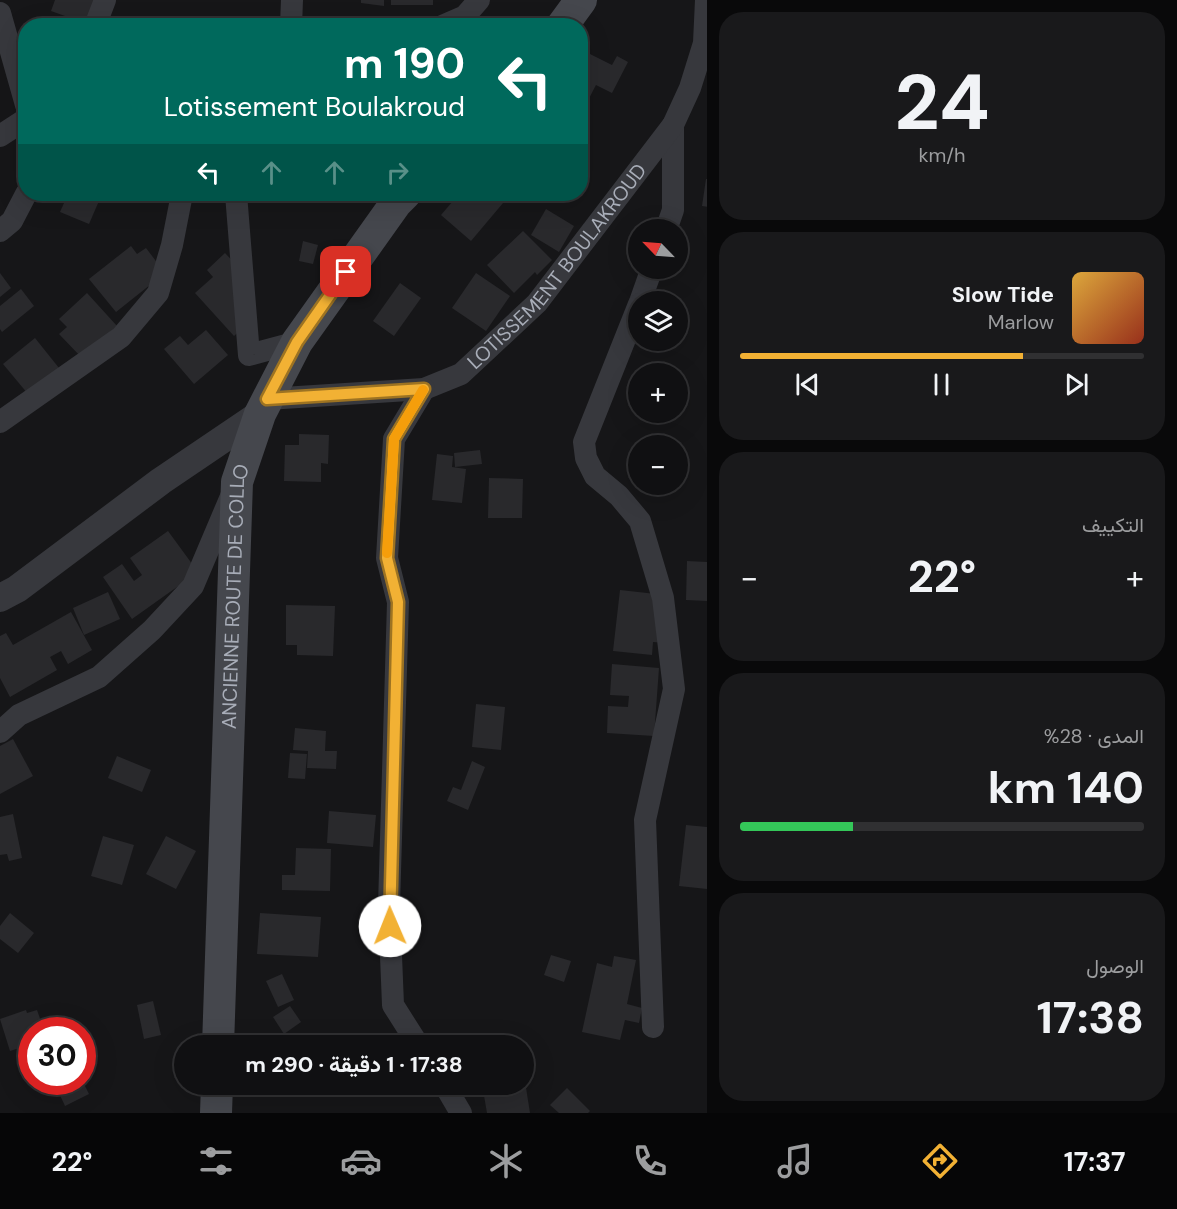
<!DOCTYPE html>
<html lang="ar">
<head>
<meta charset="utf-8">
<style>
  body { margin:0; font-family:"DM Sans",Vazirmatn,sans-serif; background:#19191b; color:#f1f3f6; direction:rtl; height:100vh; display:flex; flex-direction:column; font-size:22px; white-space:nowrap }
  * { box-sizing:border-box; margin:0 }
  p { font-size:20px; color:#9c9d9f }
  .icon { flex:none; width:33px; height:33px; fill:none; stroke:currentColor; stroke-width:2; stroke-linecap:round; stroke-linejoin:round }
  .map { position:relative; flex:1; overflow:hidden; direction:ltr }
  .side { display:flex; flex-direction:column; gap:12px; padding:12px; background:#09090a; width:470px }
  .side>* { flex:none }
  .banner { position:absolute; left:18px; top:18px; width:570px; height:183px; border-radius:24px; box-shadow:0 6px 24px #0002,0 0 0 2px #303032; direction:rtl; background:#00695c; color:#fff; overflow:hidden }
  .needle { width:39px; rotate:295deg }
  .buttons { position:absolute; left:628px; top:219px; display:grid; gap:12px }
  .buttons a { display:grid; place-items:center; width:60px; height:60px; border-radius:50%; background:#101012; box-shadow:0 6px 24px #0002,0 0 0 2px #303032; font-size:30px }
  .speed { position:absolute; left:18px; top:1017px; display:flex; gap:12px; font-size:30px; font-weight:700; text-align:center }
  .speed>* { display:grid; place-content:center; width:78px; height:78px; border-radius:50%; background:#101012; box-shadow:0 6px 24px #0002,0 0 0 2px #303032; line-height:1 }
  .speed .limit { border:9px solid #d22; background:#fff; color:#111 }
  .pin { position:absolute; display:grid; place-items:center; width:51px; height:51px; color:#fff; margin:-26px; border-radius:12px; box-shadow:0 3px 9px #0006 }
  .me { position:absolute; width:66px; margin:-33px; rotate:359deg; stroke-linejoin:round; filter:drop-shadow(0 0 4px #0008) }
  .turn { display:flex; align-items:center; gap:21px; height:126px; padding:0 24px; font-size:27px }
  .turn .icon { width:78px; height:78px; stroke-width:2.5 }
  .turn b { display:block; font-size:42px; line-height:51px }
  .lanes { display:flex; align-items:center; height:57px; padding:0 24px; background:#0003; justify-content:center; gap:30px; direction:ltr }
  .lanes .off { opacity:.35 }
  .big { font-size:45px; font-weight:700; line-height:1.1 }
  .side .widget { flex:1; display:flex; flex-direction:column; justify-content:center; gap:9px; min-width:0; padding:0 21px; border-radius:24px; background:#19191b }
  .side .dial { align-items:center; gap:0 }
  .dial b { font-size:78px; line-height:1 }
  .song { display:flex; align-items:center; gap:18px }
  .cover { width:72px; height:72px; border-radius:9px; background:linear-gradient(135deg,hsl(40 70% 55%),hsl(10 70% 35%)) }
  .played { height:6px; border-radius:3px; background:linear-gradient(90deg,#f2b134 70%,#303032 70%) }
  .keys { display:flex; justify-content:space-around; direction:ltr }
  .heat { display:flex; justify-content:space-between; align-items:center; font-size:33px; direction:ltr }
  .charge { height:9px; border-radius:4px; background:linear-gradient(90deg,#34c759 28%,#303032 0) }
  .trip { position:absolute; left:174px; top:1035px; width:360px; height:60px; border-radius:30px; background:#101012; box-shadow:0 6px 24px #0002,0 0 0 2px #303032; font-weight:700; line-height:60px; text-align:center; direction:rtl }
  .dock { display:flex; height:96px; justify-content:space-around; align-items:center; background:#060607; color:#9c9d9f }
  .dock .icon { width:42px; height:42px }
  .dock .on { color:#f2b134 }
  .dock b { font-size:27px; color:#f1f3f6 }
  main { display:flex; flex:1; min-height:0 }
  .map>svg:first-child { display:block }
</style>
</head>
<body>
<main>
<section class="side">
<div class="widget dial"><b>24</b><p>km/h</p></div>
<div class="widget">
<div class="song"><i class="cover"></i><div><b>Slow Tide</b><p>Marlow</p></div></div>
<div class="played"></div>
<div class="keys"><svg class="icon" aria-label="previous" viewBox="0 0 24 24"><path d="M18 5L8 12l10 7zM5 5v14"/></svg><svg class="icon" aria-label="pause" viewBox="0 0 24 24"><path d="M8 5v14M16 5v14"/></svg><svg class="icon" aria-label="next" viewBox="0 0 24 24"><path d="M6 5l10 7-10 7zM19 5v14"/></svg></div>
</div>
<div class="widget"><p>التكييف</p>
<div class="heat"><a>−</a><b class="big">22°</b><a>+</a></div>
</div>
<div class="widget"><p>المدى · 28%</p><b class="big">140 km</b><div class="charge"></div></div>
<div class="widget"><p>الوصول</p><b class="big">17:38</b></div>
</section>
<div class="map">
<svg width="708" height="1113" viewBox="0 0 708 1113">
  <rect width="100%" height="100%" fill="#161618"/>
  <g fill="#29292c">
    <path d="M55,0h43l-8,25 -39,-14z"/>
    <path d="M361,0h23v6l-23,-3z"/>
    <rect x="391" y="0" width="42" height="5"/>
    <path d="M584,51l28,14 5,-9 11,6 -16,31 -16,-8 -12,23 -4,-2v-49z"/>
    <path d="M706,179h2v28l-6,-1z"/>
    <path d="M68,194h34l-13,30 -29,-12z"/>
    <path d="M459,194h33l11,9 -32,38 -30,-26z"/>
    <path d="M546,209l28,17 -15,26 -28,-17z"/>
    <path d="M523,231l29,29 -15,15 -2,-3 -21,21 -27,-28z"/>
    <path d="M303,241l15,4 -5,19 -14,-3z"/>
    <path d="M131,246l6,8 9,-6 19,25 -49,39 -27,-33z"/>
    <path d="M225,253l18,19 6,50 -15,14 -39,-43 18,-16 -6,-7z"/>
    <path d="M0,273l11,15 -11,9z"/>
    <path d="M476,273l34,23 -24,35 -34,-23z"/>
    <path d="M400,283l21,15 -27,38 -21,-15z"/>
    <path d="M21,289l13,17 -32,26 -2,-3v-23z"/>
    <path d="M87,293l30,33 -35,32 -23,-24 8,-7 -8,-8z"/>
    <path d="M206,330l22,25 -34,29 -30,-35 16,-13 8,9z"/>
    <path d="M35,338l24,30 -31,26 -25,-30z"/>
    <path d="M299,434l30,1 -1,29 -7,-1v19l-37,-1 1,-36h14z"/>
    <path d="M480,450l2,14 -27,3 -1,-14z"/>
    <path d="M437,454l16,2 -1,11 14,2 -4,34 -30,-3z"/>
    <path d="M489,478l34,1 -1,39h-34z"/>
    <path d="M168,531l30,41 -66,47 -29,-42 19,-13 12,17 8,-6 -12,-17z"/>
    <path d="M687,561l21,1v39l-22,-1z"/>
    <path d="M620,590l45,5 2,48 -14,-1 -1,13 -39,-4z"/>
    <path d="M108,592l12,27 -36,16 -11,-27z"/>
    <path d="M286,605l49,1 -2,50 -36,-1v-10h-11z"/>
    <path d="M71,612l21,38 -24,14 -7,-13 -11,6 7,13 -47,27 -10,-19v-42l6,-3 7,12z"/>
    <path d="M612,664l47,4 -5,68 -47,-3 1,-27 20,1 1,-11 -19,-1z"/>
    <path d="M476,704l29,3 -4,43 -29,-3z"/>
    <path d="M295,728l31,3 -1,20h12l-1,18 -29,-1 1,-17 -15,-1z"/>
    <path d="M13,739l20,37 -33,18v-48z"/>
    <path d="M290,753l17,1 -2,25 -17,-1z"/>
    <path d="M117,756l34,14 -9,22 -34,-14z"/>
    <path d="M472,761l13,6 -17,43 -21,-9 6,-14 8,3z"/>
    <path d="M329,811l47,4 -3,32 -46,-4z"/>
    <path d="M13,814l9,44 -13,3 -2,-7 -7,1v-38z"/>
    <path d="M686,825l22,2v62l-29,-3z"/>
    <path d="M103,836l31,9 -12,40 -31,-9z"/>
    <path d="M166,836l30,15 -20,38 -30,-15z"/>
    <path d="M296,848l35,1 -1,42 -48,-1v-15h13z"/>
    <path d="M10,913l24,20 -16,20 -18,-14v-13z"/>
    <path d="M260,913l61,4 -3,40 -61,-3z"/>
    <path d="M551,955l20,6 -7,21 -20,-7z"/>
    <path d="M614,956l22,4 -9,44 15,4 -3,15 -14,-3 -5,20 -38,-8 15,-69 15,4z"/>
    <path d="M282,974l12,26 -16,7 -12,-26z"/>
    <path d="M153,1001l8,34 -17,4 -7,-34z"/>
    <path d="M290,1006l11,16 -17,12 -11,-17z"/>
    <path d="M26,1010l1,3 10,-3 7,20h-12v14l-22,7 -10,-32z"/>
    <path d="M524,1075l6,38h-43l-5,-29h42z"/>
    <path d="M54,1082h29l6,12 -24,12z"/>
    <path d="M567,1088l23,23 -2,2h-29l-9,-8z"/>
  </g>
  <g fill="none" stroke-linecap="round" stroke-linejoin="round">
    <g stroke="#37383d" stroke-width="22">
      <path d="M0,13l26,92"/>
      <path d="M95,26l10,-26"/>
      <path d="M291,26l1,-26"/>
      <path d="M442,26l23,-10 14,-16"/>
      <path d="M0,136l26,-17"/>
      <path d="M236,194l13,161 48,-13"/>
      <path d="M666,230l7,-20v-85"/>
      <path d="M0,231l12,-10 14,-27"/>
      <path d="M640,302l12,-34"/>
      <path d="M639,304l-55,138 2,16 9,18 24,20 21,25 23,77 11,91 -29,131 8,207"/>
      <path id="s1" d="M267,399l157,-10 37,-15 76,-71 136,-178 17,-37 14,-45 2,-43"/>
      <path d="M0,422l121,-85 37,-44 14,-48 10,-51"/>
      <path d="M0,732l19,-17 80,-38 53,-47 41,-44 39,-92"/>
      <path d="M419,1046l-26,-41 -4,-99 9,-304 -11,-44 7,-119 30,-50"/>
      <path d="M444,1084l17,29"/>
    </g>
    <path stroke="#37383d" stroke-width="28" d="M0,598l17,-9 144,-108 99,-67"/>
    <g stroke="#45474d" stroke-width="32">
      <path d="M562,26l19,-26"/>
      <path id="s2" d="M218,1046l19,-564 23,-68 37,-72 99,-139 9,-9"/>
      <path d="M216,1113l1,-29"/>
    </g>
  </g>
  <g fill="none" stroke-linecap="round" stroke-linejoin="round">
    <defs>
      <path id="route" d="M346,272l-49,70 -30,57 157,-10 -30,50 -7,119 11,44 -8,324"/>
    </defs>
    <use href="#route" stroke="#9d7322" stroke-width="15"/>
    <use href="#route" stroke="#f2b134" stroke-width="10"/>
    <path stroke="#f59e0b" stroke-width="10" d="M387,553l7,-114 29,-49"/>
  </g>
  <g text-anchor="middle" stroke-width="6" stroke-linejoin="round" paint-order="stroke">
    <g font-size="20" fill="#a8adb8" stroke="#111113">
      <text dy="7" stroke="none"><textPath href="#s1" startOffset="342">LOTISSEMENT BOULAKROUD</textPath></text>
      <text dy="7" stroke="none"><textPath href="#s2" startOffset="450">ANCIENNE ROUTE DE COLLO</textPath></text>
    </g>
  </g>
</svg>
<div class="buttons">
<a><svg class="needle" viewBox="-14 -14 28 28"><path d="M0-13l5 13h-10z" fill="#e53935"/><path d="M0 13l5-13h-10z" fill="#9c9d9f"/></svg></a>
<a><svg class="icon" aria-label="layers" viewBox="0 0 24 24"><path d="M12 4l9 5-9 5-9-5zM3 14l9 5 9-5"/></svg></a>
<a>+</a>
<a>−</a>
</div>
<div class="speed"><div class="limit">30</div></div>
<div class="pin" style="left:346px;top:272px;background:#d93025"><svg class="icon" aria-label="arrive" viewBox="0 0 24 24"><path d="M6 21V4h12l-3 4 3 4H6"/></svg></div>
<svg class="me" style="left:390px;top:926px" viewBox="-20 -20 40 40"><circle r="19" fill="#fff"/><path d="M0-13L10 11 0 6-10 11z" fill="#f2b134"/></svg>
<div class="trip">17:38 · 1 دقيقة · 290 m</div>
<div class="banner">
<div class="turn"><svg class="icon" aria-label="left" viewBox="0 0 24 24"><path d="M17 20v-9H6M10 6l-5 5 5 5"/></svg><div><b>190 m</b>Lotissement Boulakroud</div></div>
<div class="lanes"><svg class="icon" aria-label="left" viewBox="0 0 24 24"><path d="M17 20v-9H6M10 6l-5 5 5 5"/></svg><svg class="icon off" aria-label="ahead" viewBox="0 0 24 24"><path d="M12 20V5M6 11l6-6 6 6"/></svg><svg class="icon off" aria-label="ahead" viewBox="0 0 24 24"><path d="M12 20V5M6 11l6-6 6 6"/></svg><svg class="icon off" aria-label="right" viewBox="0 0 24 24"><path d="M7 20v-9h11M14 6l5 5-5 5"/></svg></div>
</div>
</div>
</main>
<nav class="dock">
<b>17:37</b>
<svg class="icon on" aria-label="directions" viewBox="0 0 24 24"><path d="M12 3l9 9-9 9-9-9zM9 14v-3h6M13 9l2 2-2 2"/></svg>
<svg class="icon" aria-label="music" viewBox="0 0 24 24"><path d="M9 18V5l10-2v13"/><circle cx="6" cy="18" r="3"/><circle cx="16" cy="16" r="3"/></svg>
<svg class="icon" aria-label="phone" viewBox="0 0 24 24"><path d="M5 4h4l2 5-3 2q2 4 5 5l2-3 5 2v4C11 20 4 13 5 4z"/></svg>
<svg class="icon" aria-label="climate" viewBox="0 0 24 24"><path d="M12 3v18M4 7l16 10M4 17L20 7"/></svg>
<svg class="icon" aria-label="car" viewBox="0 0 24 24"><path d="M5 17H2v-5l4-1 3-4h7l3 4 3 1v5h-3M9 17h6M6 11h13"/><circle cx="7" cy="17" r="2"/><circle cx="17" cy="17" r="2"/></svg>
<svg class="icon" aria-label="filters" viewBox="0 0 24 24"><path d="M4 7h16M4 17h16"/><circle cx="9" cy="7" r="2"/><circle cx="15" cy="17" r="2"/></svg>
<b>22°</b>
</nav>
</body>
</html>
